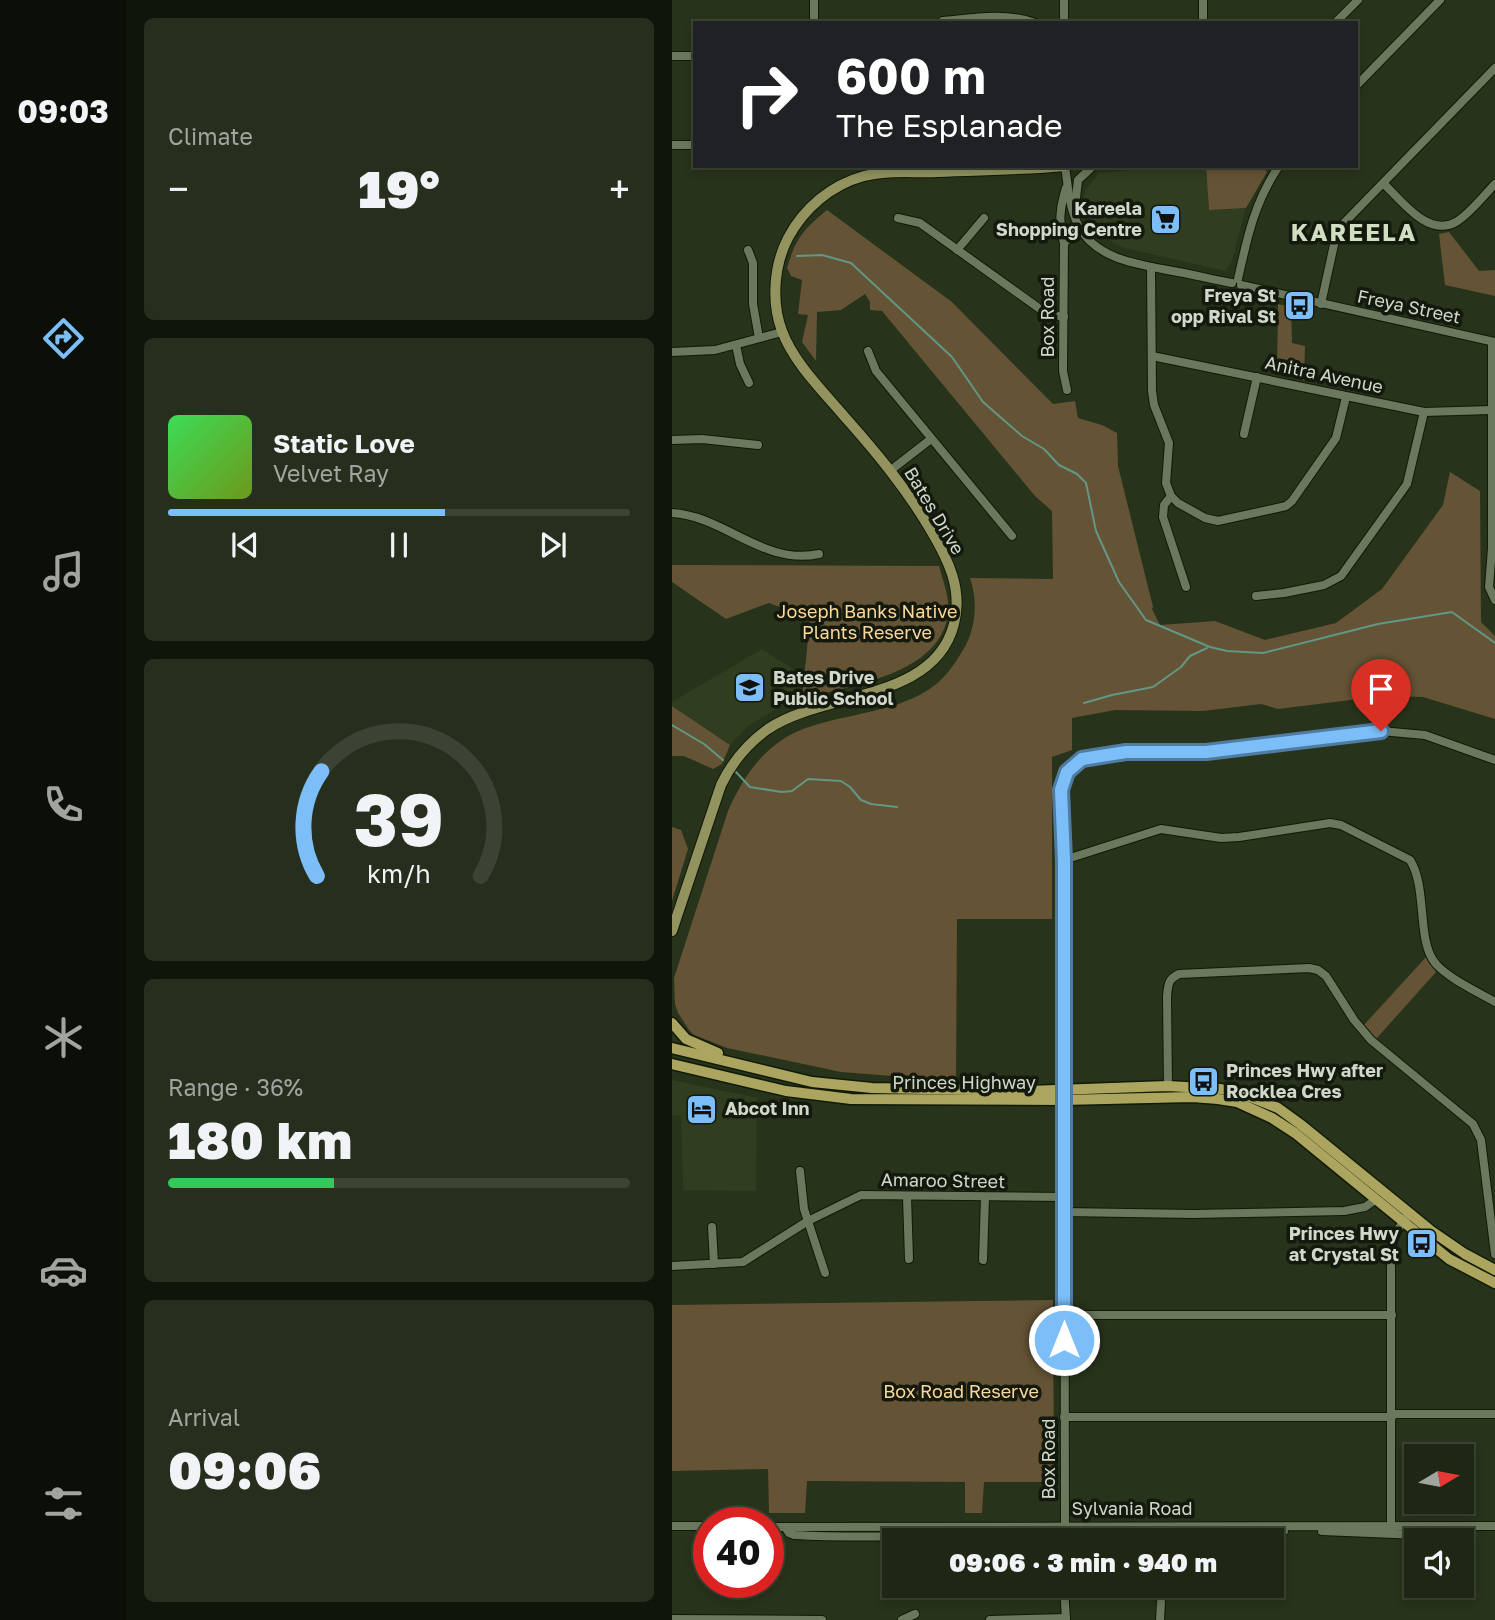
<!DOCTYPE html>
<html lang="en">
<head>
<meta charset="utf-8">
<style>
  body { margin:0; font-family:"Golos Text",sans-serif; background:#262e1d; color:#f1f3f6; height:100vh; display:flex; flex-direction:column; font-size:26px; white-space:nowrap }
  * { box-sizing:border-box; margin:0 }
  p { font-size:23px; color:#a1a5a0 }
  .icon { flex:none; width:38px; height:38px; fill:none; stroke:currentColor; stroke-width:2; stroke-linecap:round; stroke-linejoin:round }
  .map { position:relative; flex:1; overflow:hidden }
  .panel { display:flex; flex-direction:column; gap:18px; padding:18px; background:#10150b; width:546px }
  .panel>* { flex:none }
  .banner { position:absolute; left:21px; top:21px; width:665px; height:147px; border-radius:0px; box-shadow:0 4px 10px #0003,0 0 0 2px #3c4334; background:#202124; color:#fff; overflow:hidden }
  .needle { width:46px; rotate:80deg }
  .controls { position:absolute; left:732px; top:1444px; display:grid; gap:14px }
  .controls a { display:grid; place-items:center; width:70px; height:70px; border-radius:0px; background:#1e2614; box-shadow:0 4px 10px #0003,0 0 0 2px #3c4334; font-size:35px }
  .speed { position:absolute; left:21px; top:1507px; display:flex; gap:14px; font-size:35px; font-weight:700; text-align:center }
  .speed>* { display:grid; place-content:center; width:91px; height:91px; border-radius:50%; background:#1e2614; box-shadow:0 4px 10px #0003,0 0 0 2px #3c4334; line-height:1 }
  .speed .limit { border:10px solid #d22; background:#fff; color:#111 }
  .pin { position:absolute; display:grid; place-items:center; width:60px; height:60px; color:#fff; margin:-72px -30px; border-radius:50% 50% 50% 0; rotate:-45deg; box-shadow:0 0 7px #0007 }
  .pin .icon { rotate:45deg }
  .me { position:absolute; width:77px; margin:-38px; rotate:0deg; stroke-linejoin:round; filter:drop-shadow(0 0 5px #0008) }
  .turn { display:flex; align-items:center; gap:24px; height:147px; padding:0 28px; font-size:32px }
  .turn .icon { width:91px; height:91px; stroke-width:2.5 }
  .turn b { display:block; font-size:49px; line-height:60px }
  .big { font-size:52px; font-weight:800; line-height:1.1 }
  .panel .widget { flex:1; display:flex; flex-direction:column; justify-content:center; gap:10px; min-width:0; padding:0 24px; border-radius:10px; background:#262e1d }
  .panel .dial { align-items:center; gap:0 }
  .dial svg { height:182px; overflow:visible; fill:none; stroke:#3c4334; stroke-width:7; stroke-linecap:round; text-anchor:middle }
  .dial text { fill:#f1f3f6; stroke:none }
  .song { display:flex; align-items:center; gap:21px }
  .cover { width:84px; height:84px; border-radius:10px; background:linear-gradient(135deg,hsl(130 70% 55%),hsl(80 70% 35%)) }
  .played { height:7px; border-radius:4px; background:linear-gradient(90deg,#7bbef8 60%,#3c4334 60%) }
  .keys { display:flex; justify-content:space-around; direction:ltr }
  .heat { display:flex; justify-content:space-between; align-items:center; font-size:38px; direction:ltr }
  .charge { height:10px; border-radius:5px; background:linear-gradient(90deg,#34c759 36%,#3c4334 0) }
  .trip { position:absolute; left:210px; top:1528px; width:402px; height:70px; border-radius:0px; background:#1e2614; box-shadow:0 4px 10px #0003,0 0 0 2px #3c4334; font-weight:800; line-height:70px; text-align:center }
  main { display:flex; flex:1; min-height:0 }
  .dock { display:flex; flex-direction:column; width:126px; justify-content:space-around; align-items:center; background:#0c0f08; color:#a1a5a0 }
  .dock .icon { width:49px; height:49px }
  .dock .selected { color:#7bbef8 }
  .dock b { font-size:32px; color:#f1f3f6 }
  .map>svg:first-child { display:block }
</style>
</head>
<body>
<main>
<nav class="dock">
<b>09:03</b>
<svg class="icon selected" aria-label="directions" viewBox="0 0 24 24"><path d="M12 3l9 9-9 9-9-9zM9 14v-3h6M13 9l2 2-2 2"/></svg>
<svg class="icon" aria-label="music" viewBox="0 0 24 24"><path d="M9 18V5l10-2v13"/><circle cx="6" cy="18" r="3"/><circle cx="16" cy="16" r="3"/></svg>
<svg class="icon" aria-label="phone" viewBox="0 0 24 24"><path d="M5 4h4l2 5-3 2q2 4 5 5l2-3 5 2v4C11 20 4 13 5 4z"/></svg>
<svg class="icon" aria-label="climate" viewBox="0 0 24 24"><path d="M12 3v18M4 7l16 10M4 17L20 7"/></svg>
<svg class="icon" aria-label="car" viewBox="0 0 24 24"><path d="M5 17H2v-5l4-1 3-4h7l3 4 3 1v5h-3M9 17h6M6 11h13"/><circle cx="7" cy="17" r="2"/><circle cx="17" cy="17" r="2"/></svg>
<svg class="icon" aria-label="filters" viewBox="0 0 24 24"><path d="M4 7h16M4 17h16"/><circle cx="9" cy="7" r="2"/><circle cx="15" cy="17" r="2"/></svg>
</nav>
<section class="panel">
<div class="widget"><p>Climate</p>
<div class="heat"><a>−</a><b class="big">19°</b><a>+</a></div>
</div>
<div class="widget">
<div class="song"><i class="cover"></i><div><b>Static Love</b><p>Velvet Ray</p></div></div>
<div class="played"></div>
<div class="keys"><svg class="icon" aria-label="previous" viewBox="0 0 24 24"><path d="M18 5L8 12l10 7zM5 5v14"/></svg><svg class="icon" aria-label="pause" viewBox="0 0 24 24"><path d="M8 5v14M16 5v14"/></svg><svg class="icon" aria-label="next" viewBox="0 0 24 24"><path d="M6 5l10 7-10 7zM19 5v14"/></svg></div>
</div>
<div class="widget dial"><svg viewBox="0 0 100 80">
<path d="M14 69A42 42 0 1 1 86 69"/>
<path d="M14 69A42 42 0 0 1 16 23" stroke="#7bbef8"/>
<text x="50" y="56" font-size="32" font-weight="700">39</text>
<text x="50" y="72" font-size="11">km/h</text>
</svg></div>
<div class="widget"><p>Range · 36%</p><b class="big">180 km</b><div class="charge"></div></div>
<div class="widget"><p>Arrival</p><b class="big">09:06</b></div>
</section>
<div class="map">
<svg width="823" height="1620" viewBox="0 0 823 1620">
  <rect width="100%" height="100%" fill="#28331b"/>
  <g fill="#303d1f">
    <path d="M502,166h32l3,44 37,-2 -15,55 -6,8 -104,-24 -21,-13 -13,-18 -4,-12 2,-13 14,-18z"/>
    <path d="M90,649l43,28 -3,22 -21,7 -34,21 -17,18 -58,-39v-4z"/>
    <path d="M0,1080l85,18 -1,93 -73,-1 -2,-74 -9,-1z"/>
  </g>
  <g fill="#645335">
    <path d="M534,166h56l5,6 -21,36 -37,2z"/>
    <path d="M155,210l125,92 101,102 22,-3 3,17 24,7 15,8 1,33 35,141 -1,2 8,16 55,-4 50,19 71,-17 46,-34 61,-84 7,-33 30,19 1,131 14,14v83l-72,-22 -40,-1 -105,13 -17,-5 -58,7 -88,-1 -43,8v32l-20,7v162h-95l-1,162 -115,-9 -114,-24 -33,-13 -5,-5 -11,-17 -3,-9 -1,-26 54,-167c14,-32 34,-63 68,-79 41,-18 95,-18 132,-42 16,-10 26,-25 35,-40 13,-21 15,-49 7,-72l83,1 -1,-68 -17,-15 -153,-185 -12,-1v-8l-5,-8 -24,16 -24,2 -1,49 -14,-19 6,-27 -10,-1 4,-34 -11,-4 -4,-8c9,-30 16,-38 40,-58z"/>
    <path d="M777,232l30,39 16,-1v26l-50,-11 -6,-51z"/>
    <path d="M606,304l13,3 1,36 13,3 -1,34 -27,-6z"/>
    <path d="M0,565l267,1c4,15 11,32 9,48 -8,61 -98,71 -146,85l8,-80 -41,-16 -43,16 -54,-37z"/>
    <path d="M0,706l58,39 -8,19 -9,5 -29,-13h-12z"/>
    <path d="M0,827l9,3 7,19 -16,52z"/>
    <path d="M755,956l9,16 -60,67 -13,-13z"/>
    <path d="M381,1300l1,182h-70l-2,31h-17v-31l-158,-1 -2,32h-36l-1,-44 -96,2v-166z"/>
  </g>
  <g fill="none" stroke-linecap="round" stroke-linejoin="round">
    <g stroke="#629787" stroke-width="2">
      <path d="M125,256l25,-1 29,8 101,94 31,45 39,34 22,13 15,16 18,9 9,9 10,48 23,51 27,38 64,27 17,4 36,2 115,-29 74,-12 43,31"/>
      <path d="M412,703l28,-8 41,-8 28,-20 9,-11 17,-8"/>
      <path d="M0,725l32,19 19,16"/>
      <path d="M63,771l15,16 32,5 10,-1 16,-12 33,2 9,6 11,13 10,4 26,3"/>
    </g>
    <defs>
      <g id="minor">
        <path d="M271,21c30,-3 63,-9 92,2"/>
        <path d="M142,23v-23"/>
        <path d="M392,23v-23"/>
        <path d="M531,23v-23"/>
        <path d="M663,23l23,-23"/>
        <path d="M0,56h23"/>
        <path d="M684,86l84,-86"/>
        <path d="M0,145h23"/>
        <path d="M393,166c3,20 4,41 13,59 18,36 65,40 100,47 18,3 35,8 54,11"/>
        <path d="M712,184c17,16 44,54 72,38 14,-8 27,-26 39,-38"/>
        <path d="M394,188c-6,19 -8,35 -2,55l-1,128 4,19"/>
        <path d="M403,207l3,-27 15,-14"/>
        <path d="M226,218l22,5 127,91 17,3"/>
        <path d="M392,243l16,-15"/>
        <path d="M76,250l5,13v41l6,34"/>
        <path d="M285,250l27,-32"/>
        <path d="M479,267l1,124 2,14 15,38 -3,40 5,13 7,7 27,15 13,3 68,-15 6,-5 44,-63 10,-41"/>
        <path d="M566,279c9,-41 17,-78 41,-113"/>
        <path d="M569,285l254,57"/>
        <path d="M649,304l14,-64 8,-16 152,-156"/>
        <path d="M820,342v206l-3,39 6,13"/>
        <path d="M64,345l4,19 9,19"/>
        <path d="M196,351l8,20 136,165"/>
        <path d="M0,352l43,-2 67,-18"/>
        <path d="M480,356l272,56 67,-2"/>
        <path d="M572,434l13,-57"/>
        <path d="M0,440l30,-1 56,6"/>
        <path d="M219,470l40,-31"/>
        <path d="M499,496l-7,9 -1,12 23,70"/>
        <path d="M0,513c53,3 91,53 147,41"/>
        <path d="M584,596l28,-3 40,-8 17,-9 66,-92 17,-72"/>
        <path d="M392,860l97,-31 60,9 18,-1 91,-14 11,2 69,35c18,28 6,82 26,104 12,14 42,28 59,38"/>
        <path d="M496,1086l-1,-89c1,-12 1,-18 12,-23l130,-6 9,2 8,6 28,44 17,20 102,84 8,16 14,114"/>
        <path d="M128,1171l4,38 21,64"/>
        <path d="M235,1197l2,62"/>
        <path d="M392,1212l129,2 151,-3 21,-4 10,-7"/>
        <path d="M40,1227l2,37"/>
        <path d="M311,1260l2,-63"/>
        <path d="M0,1266l71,-4 65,-41 53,-26 203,2"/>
        <path d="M392,1315h328"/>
        <path d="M720,1414h103"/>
        <path d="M392,1417h328"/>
        <path d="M0,1526h37"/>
        <path d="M719,1526v-278l5,-16 10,-14"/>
        <path d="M96,1527l727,-1"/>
        <path d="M113,1527l4,6 5,2c87,5 174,-3 261,2l229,-6"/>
        <path d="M650,1531l97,4 8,-3 2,-6"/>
        <path d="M393,1540l-1,-680 -3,-70 3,-12 7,-12 19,-10 36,-4h80l175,-21 44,4 70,25"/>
        <path d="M392,1586l2,34"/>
        <path d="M0,1619l150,1"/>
        <path d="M230,1620l13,-6"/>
        <path d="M318,1620l76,-2"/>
        <path d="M488,1620l1,-18"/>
      </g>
      <path id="major" d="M0,931l49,-146c11,-23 26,-41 47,-56 56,-38 166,-27 186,-105 9,-35 -6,-65 -24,-95 -24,-41 -54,-77 -86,-113 -22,-26 -50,-53 -62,-85 -11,-29 -8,-66 6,-93 16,-30 43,-53 76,-62 24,-6 49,-3 74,-4 42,-2 84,-2 127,-6"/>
      <g id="highway">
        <path d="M0,1023l14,16 32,14"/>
        <path d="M0,1048l140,34 60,6 156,3 140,-5 53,3 27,7 30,12 22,16 130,106 35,24 30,16"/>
        <path d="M0,1064l114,27 65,8 212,1 129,-3 26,2 19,3 35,16 23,15 154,126 46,24"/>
      </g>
    </defs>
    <use href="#minor" stroke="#111a04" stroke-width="10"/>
    <use href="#major" stroke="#111a04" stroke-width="12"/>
    <use href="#highway" stroke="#111a04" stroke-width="13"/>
    <use href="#minor" stroke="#6c785e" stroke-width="8"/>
    <use href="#major" stroke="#92935f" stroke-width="10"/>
    <use href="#highway" stroke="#aba560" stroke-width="10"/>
  </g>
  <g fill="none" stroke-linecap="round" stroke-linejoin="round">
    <defs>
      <path id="route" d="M392,1340v-480l-3,-70 6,-18 15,-13 44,-7h80l175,-21"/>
    </defs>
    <use href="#route" stroke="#507ca1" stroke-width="18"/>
    <use href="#route" stroke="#7bbef8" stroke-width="12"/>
  </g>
  <defs>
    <symbol id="supermarket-square" viewBox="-11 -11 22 22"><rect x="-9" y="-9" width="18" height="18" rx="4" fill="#7bbef8" stroke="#14190e"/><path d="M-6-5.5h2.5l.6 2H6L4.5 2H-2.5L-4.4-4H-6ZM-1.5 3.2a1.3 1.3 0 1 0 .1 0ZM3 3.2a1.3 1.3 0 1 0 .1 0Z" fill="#111"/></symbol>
    <symbol id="bus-square" viewBox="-11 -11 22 22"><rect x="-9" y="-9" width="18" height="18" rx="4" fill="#7bbef8" stroke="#14190e"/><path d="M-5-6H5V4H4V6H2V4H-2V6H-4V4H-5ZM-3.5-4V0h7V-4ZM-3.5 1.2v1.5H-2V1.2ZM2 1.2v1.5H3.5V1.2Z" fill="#111"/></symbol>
    <symbol id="school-square" viewBox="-11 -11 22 22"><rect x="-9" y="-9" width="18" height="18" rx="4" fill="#7bbef8" stroke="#14190e"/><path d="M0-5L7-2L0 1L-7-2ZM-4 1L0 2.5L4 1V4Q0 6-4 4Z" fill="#111"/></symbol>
    <symbol id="hotel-square" viewBox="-11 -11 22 22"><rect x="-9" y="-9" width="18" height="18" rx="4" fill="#7bbef8" stroke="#14190e"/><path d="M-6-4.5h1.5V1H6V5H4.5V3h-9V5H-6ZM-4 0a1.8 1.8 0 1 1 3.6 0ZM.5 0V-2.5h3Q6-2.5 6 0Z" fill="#111"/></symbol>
  </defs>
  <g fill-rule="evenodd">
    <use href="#supermarket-square" x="476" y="202" width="35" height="35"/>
    <use href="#bus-square" x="610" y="288" width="35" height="35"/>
    <use href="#school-square" x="60" y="670" width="35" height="35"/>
    <use href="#bus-square" x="514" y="1064" width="35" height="35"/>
    <use href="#hotel-square" x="12" y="1092" width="35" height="35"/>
    <use href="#bus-square" x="732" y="1226" width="35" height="35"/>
  </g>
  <g text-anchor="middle" stroke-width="7" stroke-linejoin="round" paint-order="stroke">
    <g font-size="18" font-weight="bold" fill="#d1d8ca" stroke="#14190e" text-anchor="end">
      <text x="470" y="215">Kareela<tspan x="470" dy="21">Shopping Centre</tspan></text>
      <text x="604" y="302">Freya St<tspan x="604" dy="21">opp Rival St</tspan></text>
      <text x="101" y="684" text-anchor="start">Bates Drive<tspan x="101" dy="21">Public School</tspan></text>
      <text x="554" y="1077" text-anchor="start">Princes Hwy after<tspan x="554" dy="21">Rocklea Cres</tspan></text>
      <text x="53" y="1115" text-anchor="start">Abcot Inn</text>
      <text x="727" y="1240">Princes Hwy<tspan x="727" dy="21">at Crystal St</tspan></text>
    </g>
    <g font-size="18" fill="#d1d8ca" stroke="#14190e">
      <text transform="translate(737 307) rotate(12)" y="6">Freya Street</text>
      <text transform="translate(376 317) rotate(-90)" y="6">Box Road</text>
      <text transform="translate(652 375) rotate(12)" y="6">Anitra Avenue</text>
      <text transform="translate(262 511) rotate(59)" y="6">Bates Drive</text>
      <text x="292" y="1089">Princes Highway</text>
      <text transform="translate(271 1181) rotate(1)" y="6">Amaroo Street</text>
      <text transform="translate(377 1459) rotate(-90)" y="6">Box Road</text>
      <text x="460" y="1515">Sylvania Road</text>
    </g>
    <g font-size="18" fill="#fcd89c" stroke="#14190e">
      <text x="195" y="618">Joseph Banks Native<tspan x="195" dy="21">Plants Reserve</tspan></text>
      <text x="289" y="1398">Box Road Reserve</text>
    </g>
    <g font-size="24" font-weight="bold" letter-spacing="2" fill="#d1dec1" stroke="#14190e">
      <text x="682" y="241">KAREELA</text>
    </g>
  </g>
</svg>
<div class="controls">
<a><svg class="needle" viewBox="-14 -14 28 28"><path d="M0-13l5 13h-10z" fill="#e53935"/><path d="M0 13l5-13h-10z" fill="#a1a5a0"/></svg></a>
<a><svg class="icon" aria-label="sound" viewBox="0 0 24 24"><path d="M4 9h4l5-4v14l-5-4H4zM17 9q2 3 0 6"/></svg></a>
</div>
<div class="speed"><div class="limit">40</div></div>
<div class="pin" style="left:709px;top:731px;background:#d93025"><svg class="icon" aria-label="arrive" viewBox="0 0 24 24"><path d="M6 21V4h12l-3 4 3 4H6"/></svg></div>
<svg class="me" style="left:392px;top:1340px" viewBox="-20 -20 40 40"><circle r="17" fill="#7bbef8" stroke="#fff" stroke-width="3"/><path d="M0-11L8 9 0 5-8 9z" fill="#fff"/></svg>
<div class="trip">09:06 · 3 min · 940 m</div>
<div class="banner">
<div class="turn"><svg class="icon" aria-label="right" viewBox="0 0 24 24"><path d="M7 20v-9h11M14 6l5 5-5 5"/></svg><div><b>600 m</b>The Esplanade</div></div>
</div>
</div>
</main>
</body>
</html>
